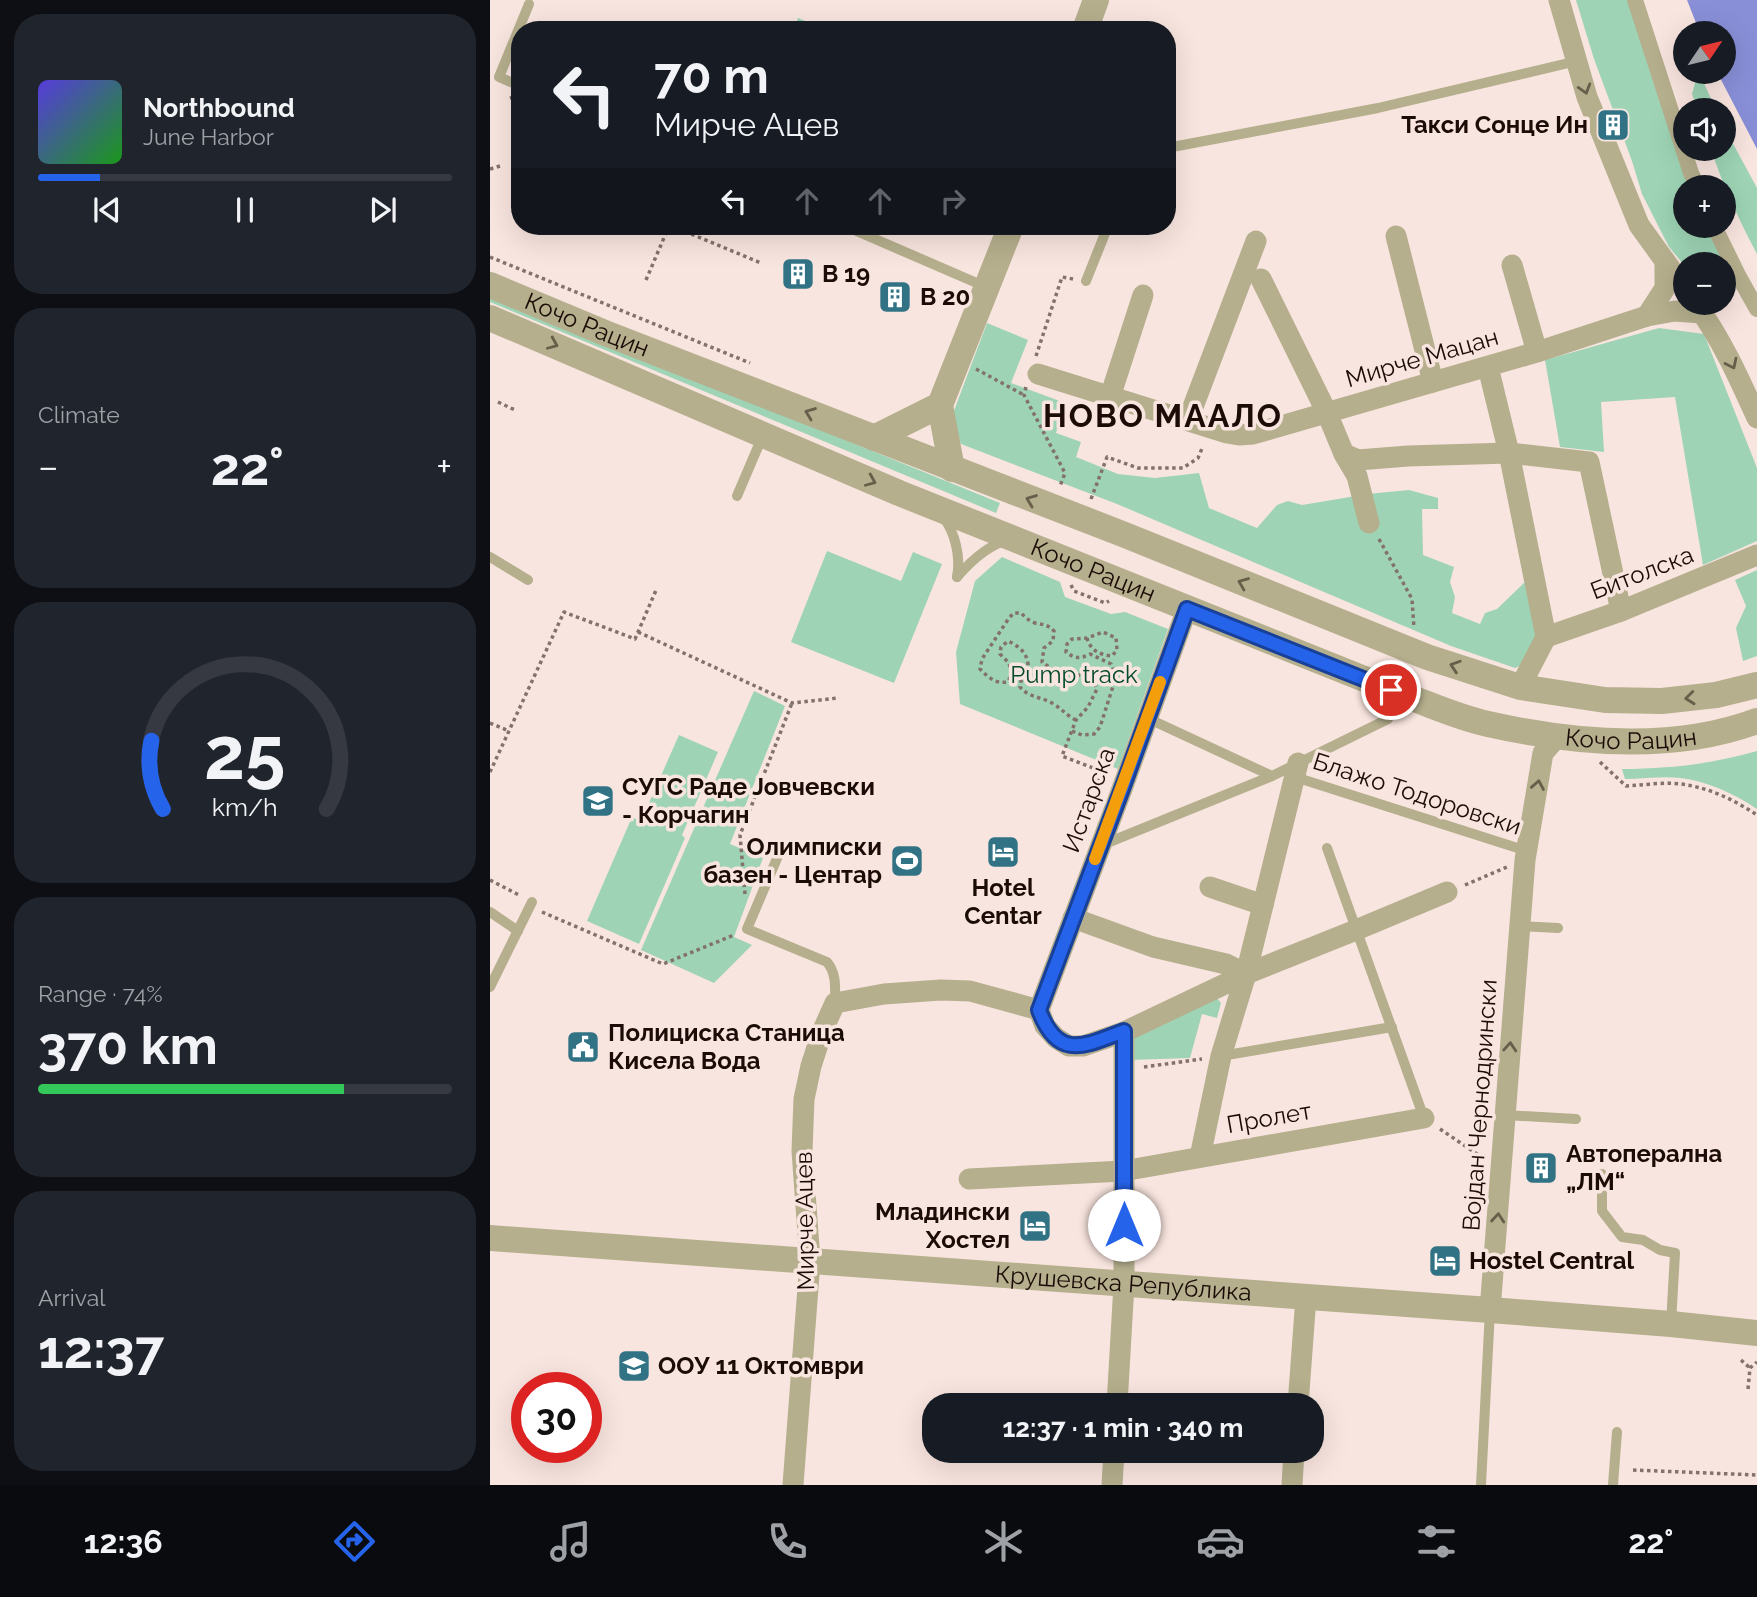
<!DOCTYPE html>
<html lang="en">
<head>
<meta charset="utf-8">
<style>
  body { margin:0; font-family:Raleway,sans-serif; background:#20242c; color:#f1f3f6; height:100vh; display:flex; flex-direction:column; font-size:26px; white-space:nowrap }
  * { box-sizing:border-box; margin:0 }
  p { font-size:23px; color:#9ea1a6 }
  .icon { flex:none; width:38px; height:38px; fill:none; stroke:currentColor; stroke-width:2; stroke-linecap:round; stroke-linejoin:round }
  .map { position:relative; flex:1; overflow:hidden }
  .drawer { display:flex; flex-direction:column; gap:14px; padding:14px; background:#0d0f14; width:490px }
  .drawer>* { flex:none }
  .top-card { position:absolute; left:21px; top:21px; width:665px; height:214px; border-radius:28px; box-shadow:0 7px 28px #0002; background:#171b24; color:#f1f3f6; overflow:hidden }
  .needle { width:46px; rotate:55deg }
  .tools { position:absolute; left:1183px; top:21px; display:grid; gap:14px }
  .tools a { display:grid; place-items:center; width:63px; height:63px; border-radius:50%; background:#171b24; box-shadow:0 7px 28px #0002; font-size:35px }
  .speed { position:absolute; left:21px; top:1372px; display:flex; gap:14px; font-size:35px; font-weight:700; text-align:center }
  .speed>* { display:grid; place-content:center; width:91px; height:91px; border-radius:50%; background:#171b24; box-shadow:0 7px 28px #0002; line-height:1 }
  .speed .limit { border:10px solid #d22; background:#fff; color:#111 }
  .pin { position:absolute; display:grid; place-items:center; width:60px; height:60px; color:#fff; margin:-30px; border:4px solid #fff; border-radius:50%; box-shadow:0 2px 7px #0007 }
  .me { position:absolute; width:77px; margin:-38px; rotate:0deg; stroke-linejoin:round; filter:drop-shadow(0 0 5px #0008) }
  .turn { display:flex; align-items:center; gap:24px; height:147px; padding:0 28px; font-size:32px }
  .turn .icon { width:91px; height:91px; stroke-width:2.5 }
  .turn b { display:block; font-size:49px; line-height:60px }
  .lanes { display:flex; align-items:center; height:66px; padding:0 28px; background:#0003; justify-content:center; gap:35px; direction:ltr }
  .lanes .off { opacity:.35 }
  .big { font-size:52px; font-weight:700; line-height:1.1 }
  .drawer .card { flex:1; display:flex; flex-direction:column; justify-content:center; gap:10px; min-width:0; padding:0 24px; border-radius:28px; background:#20242c }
  .drawer .dial { align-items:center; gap:0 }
  .dial svg { height:182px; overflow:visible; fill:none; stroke:#363941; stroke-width:7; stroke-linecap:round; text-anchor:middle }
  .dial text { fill:#f1f3f6; stroke:none }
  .song { display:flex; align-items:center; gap:21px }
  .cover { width:84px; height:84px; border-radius:10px; background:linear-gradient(135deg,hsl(250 70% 55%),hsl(120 70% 35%)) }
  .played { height:7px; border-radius:4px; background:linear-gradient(90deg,#2563eb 15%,#363941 15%) }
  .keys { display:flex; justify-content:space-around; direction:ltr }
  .heat { display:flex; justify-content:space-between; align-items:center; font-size:38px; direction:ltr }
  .charge { height:10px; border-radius:5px; background:linear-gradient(90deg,#34c759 74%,#363941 0) }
  .trip { position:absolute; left:432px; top:1393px; width:402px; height:70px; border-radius:28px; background:#171b24; box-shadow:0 7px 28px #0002; font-weight:700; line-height:70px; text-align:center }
  .dock { display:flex; height:112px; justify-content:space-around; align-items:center; background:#090b0e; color:#9ea1a6 }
  .dock .icon { width:49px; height:49px }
  .dock .current { color:#2563eb }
  .dock b { font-size:32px; color:#f1f3f6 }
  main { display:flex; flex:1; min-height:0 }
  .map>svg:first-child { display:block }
</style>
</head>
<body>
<main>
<section class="drawer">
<div class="card">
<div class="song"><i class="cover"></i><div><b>Northbound</b><p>June Harbor</p></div></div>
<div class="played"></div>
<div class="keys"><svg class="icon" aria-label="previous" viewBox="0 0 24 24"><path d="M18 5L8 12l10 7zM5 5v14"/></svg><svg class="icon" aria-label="pause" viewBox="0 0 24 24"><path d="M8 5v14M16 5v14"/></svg><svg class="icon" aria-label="next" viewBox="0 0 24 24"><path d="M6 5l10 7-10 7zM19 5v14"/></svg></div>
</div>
<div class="card"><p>Climate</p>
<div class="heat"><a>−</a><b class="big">22°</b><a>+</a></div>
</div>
<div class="card dial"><svg viewBox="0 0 100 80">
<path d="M14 69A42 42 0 1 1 86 69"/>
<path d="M14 69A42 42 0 0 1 9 39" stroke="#2563eb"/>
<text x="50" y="56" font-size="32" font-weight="700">25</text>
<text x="50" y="72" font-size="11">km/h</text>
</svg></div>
<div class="card"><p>Range · 74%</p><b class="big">370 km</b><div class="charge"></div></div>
<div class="card"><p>Arrival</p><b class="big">12:37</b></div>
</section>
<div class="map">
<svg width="1267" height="1485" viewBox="0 0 1267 1485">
  <rect width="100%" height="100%" fill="#f9e5df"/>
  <g fill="#9ed4b5">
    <path d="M1086,0h63l63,187h-17v39h31l18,42 -10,4v-8h-39v2l-16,-19 -27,-53 -10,-33 -38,-102z"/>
    <path d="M308,18l29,12h-34z"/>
    <path d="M1208,72h1l17,38h-18l-6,-16z"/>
    <path d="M1234,127l33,61v66c-18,-34 -34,-68 -46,-105h13z"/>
    <path d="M0,295l510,208 -4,10 -506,-211z"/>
    <path d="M497,323l41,17 -17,43 54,20 -9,30 25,9 -5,15 42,17 37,4 44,-5 10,35 48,20 20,-23 11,-4 14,4 66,-11 41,-4 29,8v11h-16l1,46 31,12 -4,15 5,15 -3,16 28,11 5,-11 12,-4 28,-27 11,55 -9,26 -12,5 -64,-22 -334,-142 -156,-60 -9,-28z"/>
    <path d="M1169,328l45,6 53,134v73l-54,24 -28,-168 -74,5 3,50 -44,-5 -15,-87z"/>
    <path d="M337,551l74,30 12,-29 29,12 -48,119 -103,-41z"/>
    <path d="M512,557l58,25 5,15 46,17 14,-2 43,17 -50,140 -158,-65 -4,-52 19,-71z"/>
    <path d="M1267,570v86l-14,5 -7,-33 10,-22 -11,-26z"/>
    <path d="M264,691l31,15 -55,138 33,14 -29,79 18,8 -38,38 -73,-33z"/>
    <path d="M189,735l39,17 -36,83 3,3 -46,106 -52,-23 45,-104 9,4z"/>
    <path d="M1267,751v58c-22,-15 -50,-28 -77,-31 -18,-2 -37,1 -55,1l-3,-10c45,0 91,-5 135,-18z"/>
    <path d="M726,997l5,6 -4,15 -15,-4 -12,44 -60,2 -1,-25z"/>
  </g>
  <path fill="#888fd7" d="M1197,0h70v149l-40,-77h7v-39h-24z"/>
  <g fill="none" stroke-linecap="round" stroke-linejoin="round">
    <g stroke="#83716c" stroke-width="3.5" stroke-dasharray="3.5 3.5" stroke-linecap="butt">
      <path d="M21,96l9,25"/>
      <path d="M0,169l10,-3"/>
      <path d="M182,226l89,37"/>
      <path d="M0,257l260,106"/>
      <path d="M156,280l23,-54"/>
      <path d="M546,356l26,-79 11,2"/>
      <path d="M486,369l48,26"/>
      <path d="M536,387l-2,8 41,78 -5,13"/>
      <path d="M8,402l17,8"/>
      <path d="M601,499l16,-42 31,11h45l15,-10 5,-12"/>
      <path d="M889,539l33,60 2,29"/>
      <path d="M581,585l3,6 31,12 4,-2"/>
      <path d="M148,632l154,71 46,-5"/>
      <path d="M586,720c-9,-4 -15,-12 -24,-17 -11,-6 -24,-6 -32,-16l1,-6 6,-4c4,-18 -2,-28 -19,-36l-7,6 -1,7 9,9 3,12 -5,7c-12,2 -19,-5 -27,-13l2,-10 27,-41 5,-5h7c4,4 8,8 14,10 9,2 12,1 19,8l-1,10 -9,7 -2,14 19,13 12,-2 20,7 4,9 -9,18 -12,13 -14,36 39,15 -4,9 7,3"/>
      <path d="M0,723l19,8"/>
      <path d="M582,731l10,4 12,-1 6,-7 16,-50 -5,-13 -21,-10c-10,5 -15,5 -24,-2l1,-8 5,-5 15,-1 16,-6 13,6 1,12 -5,6c-12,-1 -22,-6 -25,-18"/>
      <path d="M1110,762l26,24c20,-1 42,-5 61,-1 25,4 49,16 70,30"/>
      <path d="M0,772l74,-160 71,27 22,-51"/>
      <path d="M0,880l29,15"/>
      <path d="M975,885l42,-18"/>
      <path d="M255,894l-5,-59 52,-132"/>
      <path d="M52,912l121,52 71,-29"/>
      <path d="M654,1067l58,-8"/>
      <path d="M950,1129l43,29"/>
      <path d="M1251,1360l9,8"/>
      <path d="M1258,1389l2,-21 7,-6"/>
      <path d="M1143,1470l124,5"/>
    </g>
    <g stroke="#b5af8d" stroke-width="10">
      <path d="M30,86l-21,-9 30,-73"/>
      <path d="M677,148l211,-40 199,-47"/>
      <path d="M355,226l141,61"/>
      <path d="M596,281l22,-55"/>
      <path d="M247,496l26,-61"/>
      <path d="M453,517c12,15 18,40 14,60"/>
      <path d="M0,557l38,23"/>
      <path d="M467,577c13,-15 31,-32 51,-37"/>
      <path d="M657,718l125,58"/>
      <path d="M805,777l232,74"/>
      <path d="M612,845l170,-69 116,-57"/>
      <path d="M837,848l97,270"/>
      <path d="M288,856l-31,73 80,33c10,12 8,26 8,41"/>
      <path d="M0,912l28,19"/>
      <path d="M1029,926l39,2"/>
      <path d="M0,987l42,-85"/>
      <path d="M731,1056l171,-29"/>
      <path d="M1014,1115l72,4"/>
      <path d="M1112,1174v37l20,26 21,3 17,10 15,3 -4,71"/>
      <path d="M991,1485l9,-175"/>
      <path d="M1123,1485l4,-53"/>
    </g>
    <g stroke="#b5af8d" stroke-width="16">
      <path d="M1145,0l56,173 7,14"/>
      <path d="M1224,226l25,51 18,32"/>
    </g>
    <g stroke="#b5af8d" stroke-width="21">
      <path d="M1069,0l28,97 52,128 46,64"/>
      <path d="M906,236l37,146"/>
      <path d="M1022,265l25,87"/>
      <path d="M771,279l66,134 17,41 14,6 50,-4 101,-3 80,9 32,149"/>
      <path d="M1205,303c26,35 44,75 62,115"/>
      <path d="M1157,316l18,-28v-27"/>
      <path d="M998,367l21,86 37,184 -26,50"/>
      <path d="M548,374l189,59 12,2 14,-1 284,-82 110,-36 28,-5 27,2"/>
      <path d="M620,397l33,-102"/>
      <path d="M698,420l68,-179"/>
      <path d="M854,454l13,22 12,47"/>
      <path d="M1056,637l75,-26 136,-56"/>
      <path d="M720,887l53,18"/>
      <path d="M583,918l80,29 73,17 20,10"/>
      <path d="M549,1010l83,-221 65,-180"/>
      <path d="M710,1157l21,-101 25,-82 52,-211"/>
      <path d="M479,1179l154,-8 301,-53"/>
      <path d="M1000,1310l35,-450 18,-107 15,-17"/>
      <path d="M627,1405l7,-121v-252"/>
      <path d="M808,1405l8,-108"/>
      <path d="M303,1485l17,-224 -8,-110 2,-52 7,-33 11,-34 13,-29 49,-9 57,-4 29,1 69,19 6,16 11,12 13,8h14l41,-14 122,-58 110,-44 91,-38"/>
      <path d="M622,1485l2,-34"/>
      <path d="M802,1485l2,-34"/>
    </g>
    <g stroke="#b5af8d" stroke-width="26">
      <path d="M595,30l11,-30"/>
      <path id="s1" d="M0,285l115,48 520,202 302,122 93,30 85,13 57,1 54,-6 41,-10"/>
      <path id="s2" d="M0,318l409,175 518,207c23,9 47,19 71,24 85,19 186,28 269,-3"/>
      <path d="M384,438l66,-33"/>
      <path d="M462,469l-12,-64 71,-179"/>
      <path id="s3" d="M0,1238l1000,72 181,14 86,9"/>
    </g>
  </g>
  <defs><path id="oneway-chevron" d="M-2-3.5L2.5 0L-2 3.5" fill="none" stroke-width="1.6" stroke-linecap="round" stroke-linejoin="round" transform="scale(1.75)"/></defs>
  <g stroke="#685e4a">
    <use href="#oneway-chevron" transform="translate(1095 89) rotate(73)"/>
    <use href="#oneway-chevron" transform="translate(63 344) rotate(23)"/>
    <use href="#oneway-chevron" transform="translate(1242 364) rotate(64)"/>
    <use href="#oneway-chevron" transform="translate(320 413) rotate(-159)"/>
    <use href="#oneway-chevron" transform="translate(381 481) rotate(23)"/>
    <use href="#oneway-chevron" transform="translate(541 500) rotate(-159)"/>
    <use href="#oneway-chevron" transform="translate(753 583) rotate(-158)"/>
    <use href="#oneway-chevron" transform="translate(965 666) rotate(-162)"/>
    <use href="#oneway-chevron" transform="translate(1200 698) rotate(174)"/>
    <use href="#oneway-chevron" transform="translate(1048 785) rotate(-80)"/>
    <use href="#oneway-chevron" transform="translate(1020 1047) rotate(-86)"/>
    <use href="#oneway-chevron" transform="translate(1008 1218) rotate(-85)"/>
  </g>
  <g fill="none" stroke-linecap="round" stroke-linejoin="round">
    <defs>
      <path id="route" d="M634,1225v-194c-40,15 -66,30 -85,-21l83,-221 65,-180 204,81"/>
    </defs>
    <use href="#route" stroke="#184099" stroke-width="18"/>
    <use href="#route" stroke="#2563eb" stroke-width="12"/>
    <path stroke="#f59e0b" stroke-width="12" d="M605,859l65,-177"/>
  </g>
  <defs>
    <symbol id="building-square" viewBox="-11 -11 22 22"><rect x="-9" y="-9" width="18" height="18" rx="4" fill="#317385" stroke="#f9e5df"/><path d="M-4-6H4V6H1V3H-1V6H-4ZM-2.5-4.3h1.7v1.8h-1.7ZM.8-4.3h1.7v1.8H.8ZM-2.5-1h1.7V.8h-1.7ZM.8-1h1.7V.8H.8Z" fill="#fff"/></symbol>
    <symbol id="school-square" viewBox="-11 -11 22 22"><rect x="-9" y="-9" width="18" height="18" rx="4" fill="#317385" stroke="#f9e5df"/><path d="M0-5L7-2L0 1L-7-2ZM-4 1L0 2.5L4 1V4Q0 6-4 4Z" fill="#fff"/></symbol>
    <symbol id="hotel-square" viewBox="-11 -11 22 22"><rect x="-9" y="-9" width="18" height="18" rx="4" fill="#317385" stroke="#f9e5df"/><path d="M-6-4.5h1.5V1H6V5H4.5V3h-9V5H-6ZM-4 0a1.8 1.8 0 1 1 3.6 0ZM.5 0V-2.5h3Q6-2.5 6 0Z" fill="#fff"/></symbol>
    <symbol id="stadium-square" viewBox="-11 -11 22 22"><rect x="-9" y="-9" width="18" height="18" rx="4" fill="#317385" stroke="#f9e5df"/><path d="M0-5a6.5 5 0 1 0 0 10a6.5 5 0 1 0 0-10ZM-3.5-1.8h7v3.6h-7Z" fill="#fff"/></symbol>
    <symbol id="civic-square" viewBox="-11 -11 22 22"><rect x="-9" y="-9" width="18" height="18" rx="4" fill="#317385" stroke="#f9e5df"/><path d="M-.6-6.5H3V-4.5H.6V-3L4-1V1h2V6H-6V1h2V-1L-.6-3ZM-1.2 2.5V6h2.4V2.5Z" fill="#fff"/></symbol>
  </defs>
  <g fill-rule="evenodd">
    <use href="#building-square" x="1104" y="106" width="38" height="38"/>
    <use href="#building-square" x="289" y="255" width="38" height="38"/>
    <use href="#building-square" x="386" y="278" width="38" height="38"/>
    <use href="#school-square" x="89" y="782" width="38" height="38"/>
    <use href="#hotel-square" x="494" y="833" width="38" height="38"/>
    <use href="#stadium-square" x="398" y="842" width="38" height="38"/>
    <use href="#civic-square" x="74" y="1028" width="38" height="38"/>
    <use href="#building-square" x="1032" y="1149" width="38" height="38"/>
    <use href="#hotel-square" x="526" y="1207" width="38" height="38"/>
    <use href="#hotel-square" x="936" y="1242" width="38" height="38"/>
    <use href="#school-square" x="125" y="1347" width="38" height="38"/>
  </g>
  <g text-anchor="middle" stroke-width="7" stroke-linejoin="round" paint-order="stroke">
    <g font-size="24" font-weight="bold" fill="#1c0c07" stroke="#f9e5df" text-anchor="start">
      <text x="1098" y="133" text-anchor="end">Такси Сонце Ин</text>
      <text x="332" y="282">B 19</text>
      <text x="430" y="305">B 20</text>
      <text x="132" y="795">СУГС Раде Јовчевски<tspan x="132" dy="28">- Корчагин</tspan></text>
      <text x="392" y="855" text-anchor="end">Олимписки<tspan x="392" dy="28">базен - Центар</tspan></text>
      <text x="513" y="896" text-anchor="middle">Hotel<tspan x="513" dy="28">Centar</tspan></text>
      <text x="118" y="1041">Полициска Станица<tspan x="118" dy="28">Кисела Вода</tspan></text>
      <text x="1076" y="1162">Автоперална<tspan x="1076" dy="28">„ЛМ“</tspan></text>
      <text x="520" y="1220" text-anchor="end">Младински<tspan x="520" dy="28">Хостел</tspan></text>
      <text x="979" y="1269">Hostel Central</text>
      <text x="168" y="1374">ООУ 11 Октомври</text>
    </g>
    <g font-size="24" fill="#1c0c07" stroke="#f9e5df">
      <text dy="8" stroke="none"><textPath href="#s1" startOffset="105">Кочо Рацин</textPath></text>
      <text transform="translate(932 358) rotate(-16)" y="8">Мирче Мацан</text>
      <text dy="8" stroke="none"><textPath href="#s2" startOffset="654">Кочо Рацин</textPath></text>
      <text transform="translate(1152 573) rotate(-21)" y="8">Битолска</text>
      <text dy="8" stroke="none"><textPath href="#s2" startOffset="1222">Кочо Рацин</textPath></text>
      <text transform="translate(927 794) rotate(18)" y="8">Блажо Тодоровски</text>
      <text transform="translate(599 800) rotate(-70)" y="8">Истарска</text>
      <text transform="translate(990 1105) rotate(-86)" y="8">Војдан Чернодрински</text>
      <text transform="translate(779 1118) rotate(-10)" y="8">Пролет</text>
      <text transform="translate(315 1221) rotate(-91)" y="8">Мирче Ацев</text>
      <text dy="8" stroke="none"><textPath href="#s3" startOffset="635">Крушевска Република</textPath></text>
    </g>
    <g font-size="24" fill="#034b2e" stroke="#f9e5df">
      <text x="584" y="683">Pump track</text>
    </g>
    <g font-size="32" font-weight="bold" letter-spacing="2" fill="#1c0c07" stroke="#f9e5df">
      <text x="673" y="427">НОВО МААЛО</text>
    </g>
  </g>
</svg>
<div class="tools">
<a><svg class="needle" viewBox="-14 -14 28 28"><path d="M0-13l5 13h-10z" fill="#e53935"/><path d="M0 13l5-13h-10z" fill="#9ea1a6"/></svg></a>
<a><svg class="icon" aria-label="sound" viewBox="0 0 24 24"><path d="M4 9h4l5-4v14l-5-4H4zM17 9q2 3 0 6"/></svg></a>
<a>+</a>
<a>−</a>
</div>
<div class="speed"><div class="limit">30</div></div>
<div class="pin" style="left:901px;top:690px;background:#d93025"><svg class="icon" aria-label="arrive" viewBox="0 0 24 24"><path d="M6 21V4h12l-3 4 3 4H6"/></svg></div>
<svg class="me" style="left:634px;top:1225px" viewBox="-20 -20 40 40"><circle r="19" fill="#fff"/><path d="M0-13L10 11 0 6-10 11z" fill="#2563eb"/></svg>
<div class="trip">12:37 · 1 min · 340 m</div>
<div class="top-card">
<div class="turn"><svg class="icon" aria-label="left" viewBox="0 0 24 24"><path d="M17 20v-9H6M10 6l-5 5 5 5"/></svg><div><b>70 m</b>Мирче Ацев</div></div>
<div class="lanes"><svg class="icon" aria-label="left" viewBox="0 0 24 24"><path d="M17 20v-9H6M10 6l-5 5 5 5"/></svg><svg class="icon off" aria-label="ahead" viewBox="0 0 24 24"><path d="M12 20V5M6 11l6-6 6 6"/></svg><svg class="icon off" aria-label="ahead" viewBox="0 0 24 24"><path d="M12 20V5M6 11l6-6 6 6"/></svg><svg class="icon off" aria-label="right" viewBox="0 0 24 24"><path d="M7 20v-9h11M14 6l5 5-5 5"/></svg></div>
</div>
</div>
</main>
<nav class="dock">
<b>12:36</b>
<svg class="icon current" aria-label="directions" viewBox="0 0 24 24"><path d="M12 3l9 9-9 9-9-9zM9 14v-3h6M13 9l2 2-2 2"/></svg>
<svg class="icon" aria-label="music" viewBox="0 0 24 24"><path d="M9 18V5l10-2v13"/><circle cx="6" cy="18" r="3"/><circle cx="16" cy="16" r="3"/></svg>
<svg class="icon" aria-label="phone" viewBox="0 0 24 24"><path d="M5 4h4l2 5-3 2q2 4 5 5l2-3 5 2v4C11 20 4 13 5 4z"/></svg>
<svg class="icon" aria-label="climate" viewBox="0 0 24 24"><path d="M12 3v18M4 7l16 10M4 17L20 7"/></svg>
<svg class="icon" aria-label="car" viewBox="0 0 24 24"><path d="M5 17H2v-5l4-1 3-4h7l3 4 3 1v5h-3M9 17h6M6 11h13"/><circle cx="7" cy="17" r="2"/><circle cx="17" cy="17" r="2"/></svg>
<svg class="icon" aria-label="filters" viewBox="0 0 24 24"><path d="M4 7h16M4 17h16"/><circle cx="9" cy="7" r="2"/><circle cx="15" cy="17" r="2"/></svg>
<b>22°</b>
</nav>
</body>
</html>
